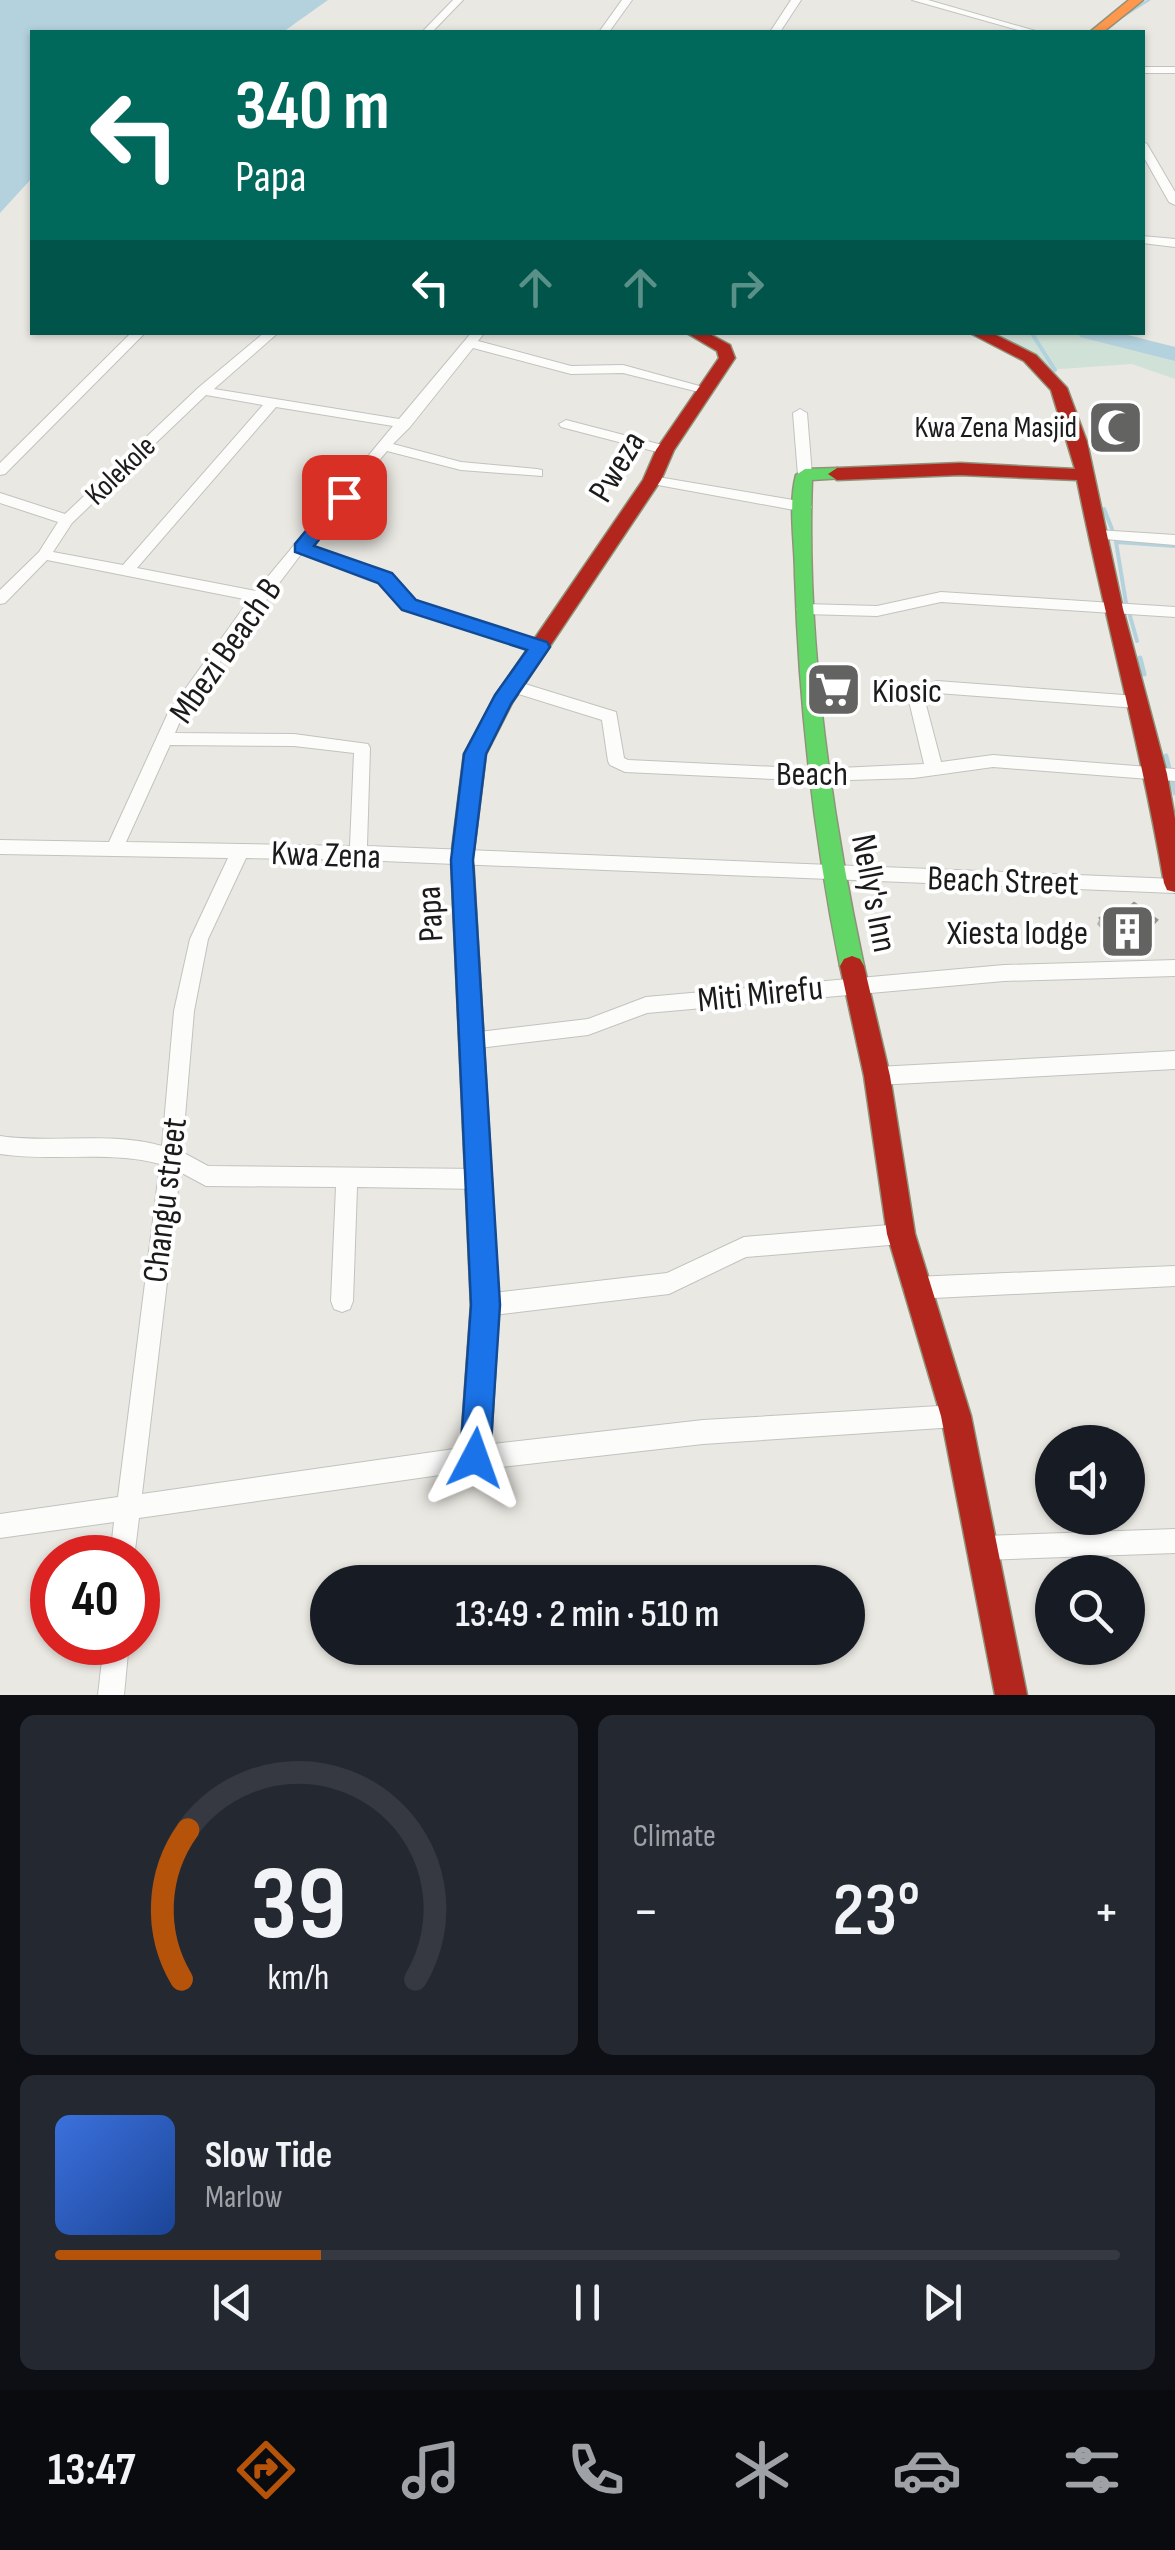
<!DOCTYPE html>
<html lang="en">
<head>
<meta charset="utf-8">
<style>
  body { margin:0; font-family:"Sofia Sans Condensed",sans-serif; background:#242831; color:#f1f3f6; height:100vh; display:flex; flex-direction:column; font-size:38px; white-space:nowrap }
  * { box-sizing:border-box; margin:0 }
  p { font-size:32px; color:#9ea1a6 }
  .icon { flex:none; width:55px; height:55px; fill:none; stroke:currentColor; stroke-width:2; stroke-linecap:round; stroke-linejoin:round }
  .map { position:relative; height:1695px; overflow:hidden }
  .sheet { display:flex; flex-direction:column; gap:20px; padding:20px; background:#0d0f14; flex:1 }
  .sheet>* { flex:none }
  .banner { position:absolute; left:30px; top:30px; width:1115px; height:305px; border-radius:0px; box-shadow:0 2px 8px #0004; background:#00695c; color:#fff; overflow:hidden }
  .controls { position:absolute; left:1035px; top:1425px; display:grid; gap:20px }
  .controls a { display:grid; place-items:center; width:110px; height:110px; border-radius:50%; background:#171b24; box-shadow:0 2px 8px #0004; font-size:50px }
  .speed { position:absolute; left:30px; top:1535px; display:flex; gap:20px; font-size:50px; font-weight:700; text-align:center }
  .speed>* { display:grid; place-content:center; width:130px; height:130px; border-radius:50%; background:#171b24; box-shadow:0 2px 8px #0004; line-height:1 }
  .speed .limit { border:15px solid #d22; background:#fff; color:#111 }
  .pin { position:absolute; display:grid; place-items:center; width:85px; height:85px; color:#fff; margin:-42px; border-radius:20px; box-shadow:0 5px 15px #0006 }
  .me { position:absolute; width:110px; margin:-55px; rotate:4deg; stroke-linejoin:round; filter:drop-shadow(0 0 8px #0008) }
  .turn { display:flex; align-items:center; gap:35px; height:210px; padding:0 40px; font-size:45px }
  .turn .icon { width:130px; height:130px; stroke-width:2.5 }
  .turn b { display:block; font-size:70px; line-height:85px }
  .lanes { display:flex; align-items:center; height:95px; padding:0 40px; background:#0003; justify-content:center; gap:50px; direction:ltr }
  .lanes .off { opacity:.35 }
  .big { font-size:75px; font-weight:600; line-height:1.1 }
  .sheet .card { flex:1; display:flex; flex-direction:column; justify-content:center; gap:15px; min-width:0; padding:0 35px; border-radius:15px; background:#242831 }
  .sheet .dial { align-items:center; gap:0 }
  .dial svg { height:260px; overflow:visible; fill:none; stroke:#363941; stroke-width:7; stroke-linecap:round; text-anchor:middle }
  .dial text { fill:#f1f3f6; stroke:none }
  .song { display:flex; align-items:center; gap:30px }
  .cover { width:120px; height:120px; border-radius:15px; background:linear-gradient(135deg,hsl(220 70% 55%),hsl(220 70% 35%)) }
  .played { height:10px; border-radius:5px; background:linear-gradient(90deg,#b45309 25%,#363941 25%) }
  .keys { display:flex; justify-content:space-around; direction:ltr }
  .heat { display:flex; justify-content:space-between; align-items:center; font-size:55px; direction:ltr }
  .sheet .tiles { flex:1; display:grid; gap:20px; grid-template-columns:1fr 1fr }
  .card:last-child { grid-column:span 2 }
  .trip { position:absolute; left:310px; top:1565px; width:555px; height:100px; border-radius:50px; background:#171b24; box-shadow:0 2px 8px #0004; font-weight:600; line-height:100px; text-align:center }
  .dock { display:flex; height:160px; justify-content:space-around; align-items:center; background:#090b0e; color:#9ea1a6 }
  .dock .icon { width:70px; height:70px }
  .dock .selected { color:#b45309 }
  .dock b { font-size:45px; color:#f1f3f6 }
  .map>svg:first-child { display:block }
</style>
</head>
<body>
<div class="map">
<svg width="1175" height="1695" viewBox="0 0 1175 1695">
  <rect width="100%" height="100%" fill="#eae8e2"/>
  <path fill="#d0e1d8" d="M1105,332l70,15v32l-43,-15 -86,6 -60,-33 -24,-4z"/>
  <path fill="#b4d2de" d="M0,0h328l-45,32h-251v146l-32,35z"/>
  <g fill="none" stroke-linecap="round" stroke-linejoin="round">
    <path stroke="#b4d2de" stroke-width="2.5" d="M1122,17l27,-17"/>
    <g stroke="#b4d2de" stroke-width="4">
      <path d="M1031,332l24,38"/>
      <path d="M1104,509l8,20"/>
      <path d="M1126,603l-10,-61 59,4"/>
      <path d="M1130,616l7,25"/>
    </g>
    <g stroke="#b4d2de" stroke-width="5">
      <path d="M1140,658l4,16"/>
      <path d="M1166,756l9,37"/>
    </g>
    <path fill="#b4d2de" fill-rule="evenodd" d="M1078,332h38l59,15v14l-95,-24z"/>
    <defs>
      <g id="street">
        <path d="M453,0h10l-31,32h-10z"/>
        <path d="M622,0h10l-23,32h-10z"/>
        <path d="M791,0h10l-21,32h-10z"/>
        <path d="M912,0h16l111,32h-14z"/>
        <rect x="1142" y="67" width="33" height="6"/>
        <path d="M1142,141l5,3 28,48v13l-6,-3 -27,-48z"/>
        <path d="M1142,236l33,3v8l-33,-4z"/>
        <path d="M132,332h14l-141,142 -5,1v-12z"/>
        <path d="M265,332h14l-65,57 185,30 73,-87h13l-7,9 93,25 52,-1 91,25 -7,4 -84,-21 -52,1 -98,-26 -63,79 -17,17 68,18 76,7 5,1v6l-81,-6 -74,-19 -78,94 81,29 24,27 132,42 2,4 -2,4h-12l-130,-42 -24,-27 -78,-29 -75,99 -46,67 -6,14 119,1 74,10 2,4 -3,98 808,33v14l-817,-33 -112,-2 -38,81 -14,72 -12,141 26,14 272,3 7,3 3,7 -3,7 -7,3 -123,-2 -4,114 -3,8 -8,3 -8,-3 -3,-8 5,-114 -130,-1 -26,-14 -38,322 333,-48 228,-26 253,-15 8,3 3,8 -3,8 -8,3 -253,17 -228,26 -336,48 -5,40h-24l4,-36 -114,16v-24l118,-17 42,-333c-52,-14 -107,-2 -160,-10v-18c53,8 109,-5 162,10l12,-135 16,-72 38,-81 -228,-4v-14l109,2 59,-129 81,-113 -202,-40 -42,43 -5,1v-14l39,-38 19,-30 -58,-19v-10l65,21 133,-126zM206,395l57,10 -140,160 -70,-13 19,-29zM276,407l117,19 -137,165 -119,-23zM170,745l124,1 60,7 -4,93 -224,-4z"/>
        <path d="M800,409l7,4 5,62 -7,4 -7,-4 -5,-62z"/>
        <path d="M566,420l104,27 2,3 -7,4 -104,-27 -2,-3z"/>
        <path d="M652,476l153,26 7,5 -7,5 -158,-29 -2,-3z"/>
        <path d="M1098,530l77,5v10l-82,-7 -2,-3z"/>
        <path d="M941,592l234,15v10l-234,-15 -64,14 -73,-2 -8,-5 8,-5 73,2z"/>
        <path d="M512,680l104,32 8,46 4,2 190,9 106,-5 -15,-63 10,-16 18,-4 200,15 8,6 -8,6 -200,-15 -7,1 -5,7 16,61 52,-7 182,14v12l-182,-14 -79,11 -96,3 -193,-9 -15,-7 -2,-4 -6,-41 -96,-30 -2,-4z"/>
        <path d="M1175,960v16l-171,5 -357,32 -59,22 -117,14 -7,-2 -3,-6 3,-6 7,-2 117,-14 58,-22 358,-32z"/>
        <path d="M1175,1051v18l-298,16 -7,-3 -3,-6 3,-6 7,-3z"/>
        <path d="M901,1224l7,3 4,7 -4,7 -7,3 -155,13 -77,37 -184,22 -8,-3 -3,-8 3,-8 8,-3 182,-21 77,-36z"/>
        <path d="M1175,1266v20l-261,13 -8,-4 -3,-7 3,-7 8,-4z"/>
        <path d="M1175,1529v24l-191,7 -9,-3 -3,-9 3,-9 9,-3z"/>
        <path d="M104,1642h25l-5,53h-26z"/>
      </g>
      <path id="fast" d="M837,468l6,2v8l-31,2c-6,158 19,332 52,486l-4,7 -8,3 -8,-3 -4,-7c-26,-129 -41,-259 -45,-391 0,-31 -7,-70 1,-100l9,-6z"/>
      <g id="slow">
        <path d="M1129,0h14l-40,32h-13z"/>
        <path d="M462,849l8,3 3,6 26,447 -9,153 -4,11 -11,4 -11,-4 -4,-11 11,-153 -20,-447 3,-6z"/>
      </g>
      <g id="jam">
        <path d="M685,332h21l24,13 5,13 -61,92 -13,30 -149,223 -26,51 -13,104 -3,6h-16l-3,-6 13,-104 32,-59 147,-215 13,-30 63,-92 -2,-7z"/>
        <path d="M968,332h22l46,23 31,33 20,54 36,167 44,165 8,45v73l-8,-2 -3,-7c-23,-136 -60,-268 -87,-403l-117,-5 -123,5 -9,-6 9,-6 123,-5 115,6 -24,-79 -27,-29z"/>
        <path d="M852,956l8,3 4,7 26,110 25,158 56,182 56,279h-32l-54,-279 -54,-182 -23,-158 -24,-110 4,-7z"/>
      </g>
    </defs>
    <use href="#street" stroke="#c2c2bf" stroke-width="2"/>
    <use href="#fast" stroke="#90937a" stroke-width="3"/>
    <use href="#slow" stroke="#90937a" stroke-width="3"/>
    <use href="#jam" stroke="#90937a" stroke-width="3"/>
    <use href="#street" fill="#fcfcfb" fill-rule="evenodd"/>
    <use href="#fast" fill="#63d668" fill-rule="evenodd"/>
    <use href="#slow" fill="#ff974d" fill-rule="evenodd"/>
    <use href="#jam" fill="#b3261e" fill-rule="evenodd"/>
  </g>
  <path fill="#b5b3af" d="M1124,912l30,14 -8,8 5,17 -3,6 -19,1 -4,-9 -4,2 -24,-27 3,-6z"/>
  <path fill="#d2d0cb" stroke="#93928e" stroke-width="2.5" d="M1134,903l23,17 -11,12 5,19h-19l-4,-8 -4,1 -24,-26 18,-11 6,5z"/>
  <path fill="#1a73e8" stroke="#114b97" stroke-width="2.5" d="M344,491l9,6 -39,49 78,27 24,27 131,42 3,5 -39,57 -25,50 -13,106 27,445 -10,153 -4,11 -11,4 -10,-4 -5,-11 11,-153 -20,-445 13,-106 31,-59 32,-45 -125,-40 -24,-27 -83,-31v-8l42,-51z"/>
  <defs>
    <symbol id="mosque-square" viewBox="-11 -11 22 22"><rect x="-9" y="-9" width="18" height="18" rx="4" fill="#636361" stroke="#fff"/><path d="M3.5-4.9A6 6 0 1 0 3.5 4.9A5 5 0 1 1 3.5-4.9Z" fill="#fff"/></symbol>
    <symbol id="supermarket-square" viewBox="-11 -11 22 22"><rect x="-9" y="-9" width="18" height="18" rx="4" fill="#636361" stroke="#fff"/><path d="M-6-5.5h2.5l.6 2H6L4.5 2H-2.5L-4.4-4H-6ZM-1.5 3.2a1.3 1.3 0 1 0 .1 0ZM3 3.2a1.3 1.3 0 1 0 .1 0Z" fill="#fff"/></symbol>
    <symbol id="building-square" viewBox="-11 -11 22 22"><rect x="-9" y="-9" width="18" height="18" rx="4" fill="#636361" stroke="#fff"/><path d="M-4-6H4V6H1V3H-1V6H-4ZM-2.5-4.3h1.7v1.8h-1.7ZM.8-4.3h1.7v1.8H.8ZM-2.5-1h1.7V.8h-1.7ZM.8-1h1.7V.8H.8Z" fill="#fff"/></symbol>
  </defs>
  <g fill-rule="evenodd">
    <use href="#mosque-square" x="1084" y="396" width="63" height="63"/>
    <use href="#supermarket-square" x="802" y="658" width="63" height="63"/>
    <use href="#building-square" x="1096" y="900" width="63" height="63"/>
  </g>
  <g text-anchor="middle" stroke-width="8" stroke-linejoin="round" paint-order="stroke">
    <g font-size="30" fill="#1b1b1b" stroke="#fff" text-anchor="end">
      <text x="1077" y="437">Kwa Zena Masjid</text>
    </g>
    <g font-size="30" fill="#1b1b1b" stroke="#fff">
      <text transform="translate(120 470) rotate(-44)" y="10">Kolekole</text>
    </g>
    <g font-size="35" fill="#1b1b1b" stroke="#fff">
      <text transform="translate(616 466) rotate(-59)" y="12">Pweza</text>
      <text transform="translate(225 650) rotate(-55)" y="12">Mbezi Beach B</text>
      <text x="812" y="785">Beach</text>
      <text transform="translate(326 854) rotate(2)" y="12">Kwa Zena</text>
      <text transform="translate(1003 880) rotate(2)" y="12">Beach Street</text>
      <text transform="translate(875 893) rotate(79)" y="12">Nelly's Inn</text>
      <text transform="translate(429 914) rotate(-93)" y="12">Papa</text>
      <text transform="translate(760 993) rotate(-6)" y="12">Miti Mirefu</text>
      <text transform="translate(164 1200) rotate(-83)" y="12">Changu street</text>
    </g>
    <g font-size="35" fill="#1b1b1b" stroke="#fff" text-anchor="start">
      <text x="872" y="702">Kiosic</text>
      <text x="1088" y="944" text-anchor="end">Xiesta lodge</text>
    </g>
  </g>
</svg>
<div class="controls">
<a><svg class="icon" aria-label="sound" viewBox="0 0 24 24"><path d="M4 9h4l5-4v14l-5-4H4zM17 9q2 3 0 6"/></svg></a>
<a><svg class="icon" aria-label="search" viewBox="0 0 24 24"><circle cx="10" cy="10" r="6"/><path d="M15 15l6 6"/></svg></a>
</div>
<div class="speed"><div class="limit">40</div></div>
<div class="pin" style="left:344px;top:497px;background:#d93025"><svg class="icon" aria-label="arrive" viewBox="0 0 24 24"><path d="M6 21V4h12l-3 4 3 4H6"/></svg></div>
<svg class="me" style="left:475px;top:1458px" viewBox="-20 -20 40 40"><path d="M0-17L14 15 0 8-14 15z" fill="#1a73e8" stroke="#fff" stroke-width="4"/></svg>
<div class="trip">13:49 · 2 min · 510 m</div>
<div class="banner">
<div class="turn"><svg class="icon" aria-label="left" viewBox="0 0 24 24"><path d="M17 20v-9H6M10 6l-5 5 5 5"/></svg><div><b>340 m</b>Papa</div></div>
<div class="lanes"><svg class="icon" aria-label="left" viewBox="0 0 24 24"><path d="M17 20v-9H6M10 6l-5 5 5 5"/></svg><svg class="icon off" aria-label="ahead" viewBox="0 0 24 24"><path d="M12 20V5M6 11l6-6 6 6"/></svg><svg class="icon off" aria-label="ahead" viewBox="0 0 24 24"><path d="M12 20V5M6 11l6-6 6 6"/></svg><svg class="icon off" aria-label="right" viewBox="0 0 24 24"><path d="M7 20v-9h11M14 6l5 5-5 5"/></svg></div>
</div>
</div>
<section class="sheet">
<div class="tiles">
<div class="card dial"><svg viewBox="0 0 100 80">
<path d="M14 69A42 42 0 1 1 86 69"/>
<path d="M14 69A42 42 0 0 1 16 23" stroke="#b45309"/>
<text x="50" y="56" font-size="32" font-weight="700">39</text>
<text x="50" y="72" font-size="11">km/h</text>
</svg></div>
<div class="card"><p>Climate</p>
<div class="heat"><a>−</a><b class="big">23°</b><a>+</a></div>
</div>
<div class="card">
<div class="song"><i class="cover"></i><div><b>Slow Tide</b><p>Marlow</p></div></div>
<div class="played"></div>
<div class="keys"><svg class="icon" aria-label="previous" viewBox="0 0 24 24"><path d="M18 5L8 12l10 7zM5 5v14"/></svg><svg class="icon" aria-label="pause" viewBox="0 0 24 24"><path d="M8 5v14M16 5v14"/></svg><svg class="icon" aria-label="next" viewBox="0 0 24 24"><path d="M6 5l10 7-10 7zM19 5v14"/></svg></div>
</div>
</div>
</section>
<nav class="dock">
<b>13:47</b>
<svg class="icon selected" aria-label="directions" viewBox="0 0 24 24"><path d="M12 3l9 9-9 9-9-9zM9 14v-3h6M13 9l2 2-2 2"/></svg>
<svg class="icon" aria-label="music" viewBox="0 0 24 24"><path d="M9 18V5l10-2v13"/><circle cx="6" cy="18" r="3"/><circle cx="16" cy="16" r="3"/></svg>
<svg class="icon" aria-label="phone" viewBox="0 0 24 24"><path d="M5 4h4l2 5-3 2q2 4 5 5l2-3 5 2v4C11 20 4 13 5 4z"/></svg>
<svg class="icon" aria-label="climate" viewBox="0 0 24 24"><path d="M12 3v18M4 7l16 10M4 17L20 7"/></svg>
<svg class="icon" aria-label="car" viewBox="0 0 24 24"><path d="M5 17H2v-5l4-1 3-4h7l3 4 3 1v5h-3M9 17h6M6 11h13"/><circle cx="7" cy="17" r="2"/><circle cx="17" cy="17" r="2"/></svg>
<svg class="icon" aria-label="filters" viewBox="0 0 24 24"><path d="M4 7h16M4 17h16"/><circle cx="9" cy="7" r="2"/><circle cx="15" cy="17" r="2"/></svg>
</nav>
</body>
</html>
